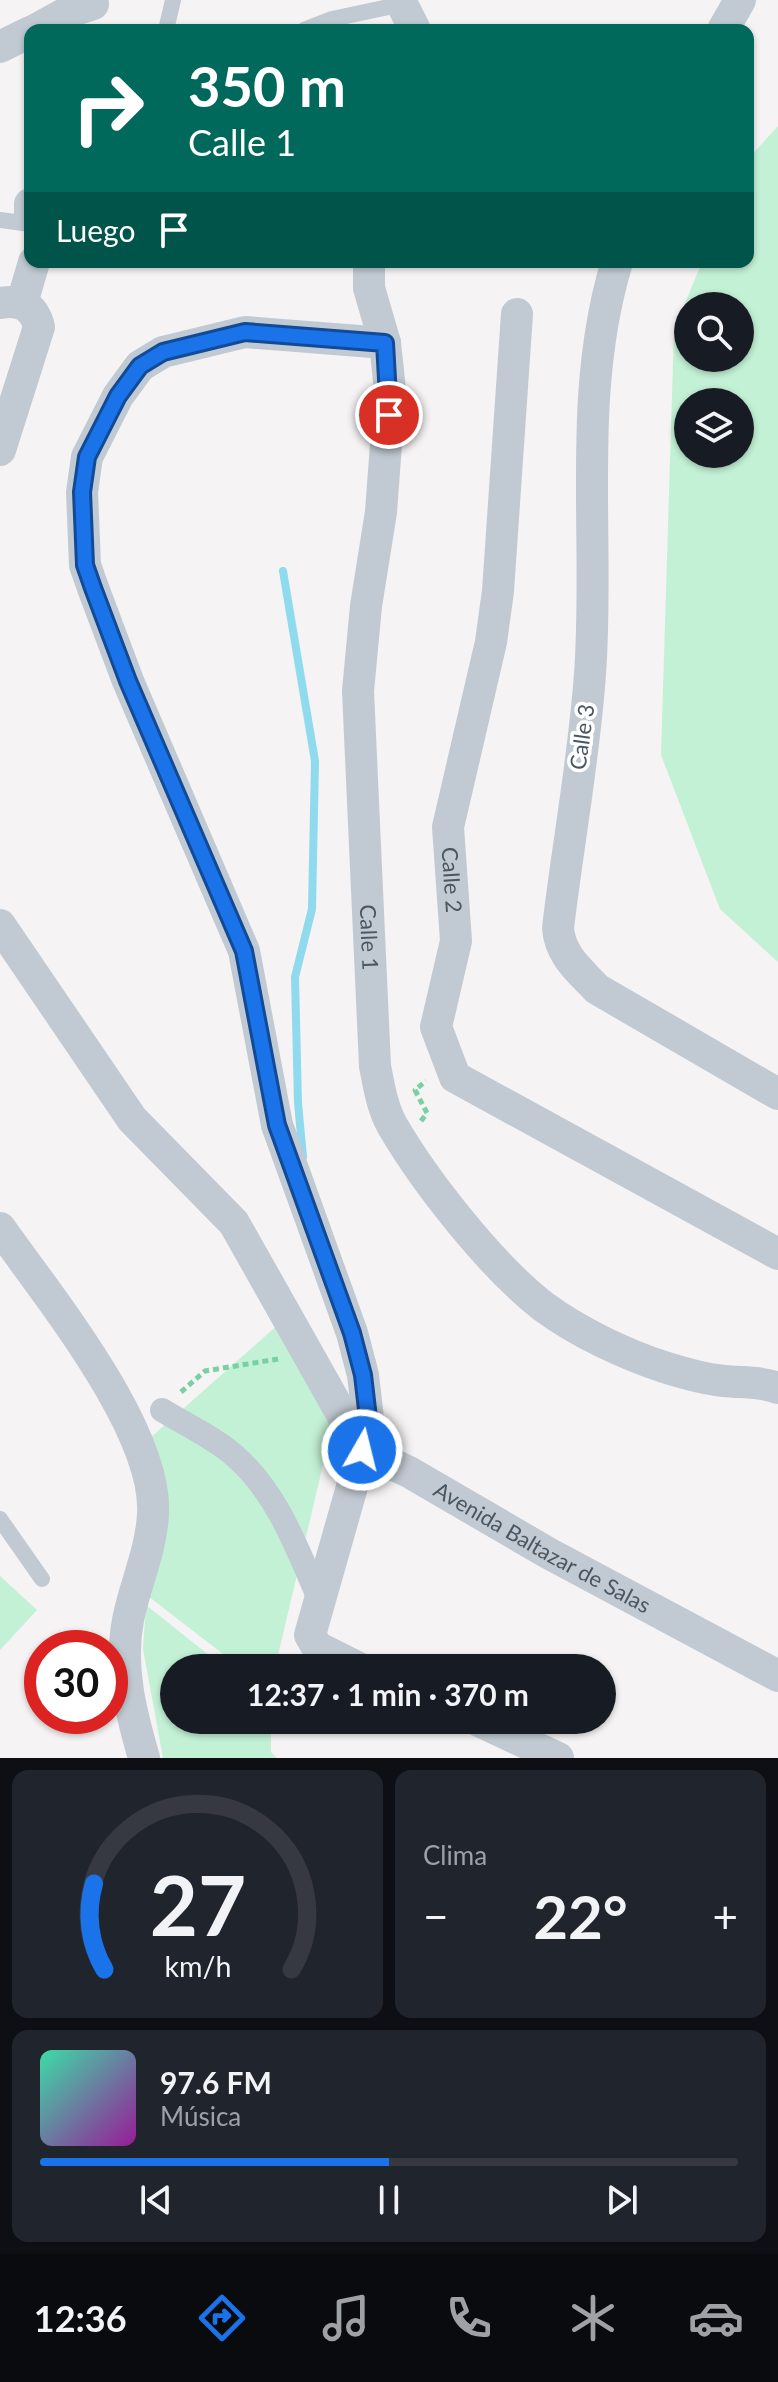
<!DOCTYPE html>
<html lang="es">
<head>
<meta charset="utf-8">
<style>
  body { margin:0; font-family:Lato,sans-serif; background:#20242c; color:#f1f3f6; height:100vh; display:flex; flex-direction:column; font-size:30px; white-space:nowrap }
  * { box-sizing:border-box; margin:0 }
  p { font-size:26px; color:#9ea1a6 }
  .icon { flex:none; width:44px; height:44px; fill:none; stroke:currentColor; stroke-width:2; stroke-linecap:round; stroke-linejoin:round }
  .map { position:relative; height:1758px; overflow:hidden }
  .panel { display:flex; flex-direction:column; gap:12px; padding:12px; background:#0d0f14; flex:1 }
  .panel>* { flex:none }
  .banner { position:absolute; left:24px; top:24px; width:730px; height:244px; border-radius:16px; box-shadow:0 2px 6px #0004; background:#00695c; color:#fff; overflow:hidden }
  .buttons { position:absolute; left:674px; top:292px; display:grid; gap:16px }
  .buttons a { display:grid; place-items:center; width:80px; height:80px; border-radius:50%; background:#171b24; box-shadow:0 2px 6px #0004; font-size:40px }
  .speed { position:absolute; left:24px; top:1630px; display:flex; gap:16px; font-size:40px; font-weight:700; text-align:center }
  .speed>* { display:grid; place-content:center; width:104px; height:104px; border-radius:50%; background:#171b24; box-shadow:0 2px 6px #0004; line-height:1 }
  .speed .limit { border:12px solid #d22; background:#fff; color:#111 }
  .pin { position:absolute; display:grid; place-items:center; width:68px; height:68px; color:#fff; margin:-34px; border:4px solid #fff; border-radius:50%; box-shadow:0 2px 8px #0007 }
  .me { position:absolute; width:88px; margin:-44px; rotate:8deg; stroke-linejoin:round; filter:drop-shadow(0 0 6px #0008) }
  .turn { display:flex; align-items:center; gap:28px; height:168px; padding:0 32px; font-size:36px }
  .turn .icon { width:104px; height:104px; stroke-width:2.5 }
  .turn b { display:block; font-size:56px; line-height:68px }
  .then { display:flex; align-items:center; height:76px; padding:0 32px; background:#0003; gap:16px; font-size:30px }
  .big { font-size:60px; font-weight:700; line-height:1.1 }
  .panel .tile { flex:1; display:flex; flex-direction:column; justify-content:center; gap:12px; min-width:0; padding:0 28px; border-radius:16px; background:#20242c }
  .panel .dial { align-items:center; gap:0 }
  .dial svg { height:208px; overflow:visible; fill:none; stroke:#363941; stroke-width:7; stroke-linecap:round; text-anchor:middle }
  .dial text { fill:#f1f3f6; stroke:none }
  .song { display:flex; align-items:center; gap:24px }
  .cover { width:96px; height:96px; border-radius:12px; background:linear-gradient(135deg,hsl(160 70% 55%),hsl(300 70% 35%)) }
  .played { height:8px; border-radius:4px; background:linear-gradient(90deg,#1a73e8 50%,#363941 50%) }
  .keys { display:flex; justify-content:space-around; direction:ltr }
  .heat { display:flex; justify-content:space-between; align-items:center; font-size:44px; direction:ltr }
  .panel .tiles { flex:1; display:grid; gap:12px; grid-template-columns:1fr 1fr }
  .tile:last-child { grid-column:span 2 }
  .trip { position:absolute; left:160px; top:1654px; width:456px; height:80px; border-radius:40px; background:#171b24; box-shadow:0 2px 6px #0004; font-weight:700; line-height:80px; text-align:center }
  .dock { display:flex; height:128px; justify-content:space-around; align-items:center; background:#090b0e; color:#9ea1a6 }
  .dock .icon { width:56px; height:56px }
  .dock .on { color:#1a73e8 }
  .dock b { font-size:36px; color:#f1f3f6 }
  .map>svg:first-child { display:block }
</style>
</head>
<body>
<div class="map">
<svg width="778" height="1758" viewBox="0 0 778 1758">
  <rect width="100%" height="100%" fill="#f5f3f3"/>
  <g fill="#c3f1d5" fill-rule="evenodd">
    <path d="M778,126v836l-58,-53 -59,-154 13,-425 28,-68h46v-103zM688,306h52v52h-52zM740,402v52h-52v-52z"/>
    <path d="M288,1316l51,81 -64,271h-34l-93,-72 2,-158z"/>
    <path d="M0,1576l37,34 -37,40z"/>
    <path d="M146,1605l79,63h-51v52h97v32l6,6h-114l-20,-109z"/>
  </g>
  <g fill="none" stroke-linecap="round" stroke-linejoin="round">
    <path stroke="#90daee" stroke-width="8" d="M283,571l32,190 -3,148 -17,68 3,126 5,54"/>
    <g stroke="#7ad0a6" stroke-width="5" stroke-dasharray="6 4" stroke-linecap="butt">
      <path d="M421,1121l6,-8 -12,-23 11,-9"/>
      <path d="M181,1392l24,-21 73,-12"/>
    </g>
    <g stroke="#c1cad2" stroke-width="16">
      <path d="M166,30l7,-30"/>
      <path d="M304,30l28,-11 71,-15"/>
      <path d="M0,220l30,4"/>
      <path d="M0,1519l42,60"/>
    </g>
    <path stroke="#c1cad2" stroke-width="24" d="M162,1410c24,15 53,28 74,47 42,37 62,94 84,144"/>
    <g stroke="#c1cad2" stroke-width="32">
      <path d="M400,0l15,30"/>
      <path d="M35,30l31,-17 27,-9"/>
      <path d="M723,30l17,-30"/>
      <path d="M0,47l30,-15"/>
      <path d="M30,204v10"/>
      <path id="s1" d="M369,262v26l16,55 5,47 -9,122 -15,94 -8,85 17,375c4,20 7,41 17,59 33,57 100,142 152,182 34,25 80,47 120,60 19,6 40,12 60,14 18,2 36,0 54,7"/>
      <path d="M617,262c-41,134 -17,275 -27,412 -6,85 -22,169 -32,254 2,27 21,42 39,61l181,105"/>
      <path d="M0,303c20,-4 34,3 39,24l-39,123"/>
      <path d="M22,303l12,-41"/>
      <path id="s2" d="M517,314l-19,277 -7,51 -43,185 8,114 -20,86 19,50 323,177"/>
      <path id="s3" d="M0,925l132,194 102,104 128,227 47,22 139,81 230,123"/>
      <path d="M0,1228c48,68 158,202 153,286 -2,38 -18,70 -25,106 -9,47 3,93 16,138"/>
      <path d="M359,1668l-42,-21 -7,-12 57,-201 1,-16 -5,-43 -11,-42 -75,-208 -33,-174 -116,-270 -35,-93 -8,-23 -3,-73 5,-35 31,-61 22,-30 23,-14 82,-20 140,11"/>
      <path d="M477,1720l81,38"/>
    </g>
  </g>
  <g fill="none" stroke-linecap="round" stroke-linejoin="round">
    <defs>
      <path id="route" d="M362,1450l6,-32 -5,-43 -11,-42 -75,-208 -33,-174 -116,-270 -35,-93 -8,-23 -3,-73 5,-35 31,-61 22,-30 23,-14 82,-20 140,11 4,72"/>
    </defs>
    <use href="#route" stroke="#114b97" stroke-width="20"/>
    <use href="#route" stroke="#1a73e8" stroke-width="14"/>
  </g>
  <g text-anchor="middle" stroke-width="7" stroke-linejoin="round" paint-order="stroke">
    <g font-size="22" fill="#4a5661" stroke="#fff">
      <text transform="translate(582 737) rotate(-82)" y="8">Calle 3</text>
      <text dy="8" stroke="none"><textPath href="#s2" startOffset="572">Calle 2</textPath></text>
      <text dy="8" stroke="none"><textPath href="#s1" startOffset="680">Calle 1</textPath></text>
      <text dy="8" stroke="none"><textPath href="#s3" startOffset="846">Avenida Baltazar de Salas</textPath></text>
    </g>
  </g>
</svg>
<div class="buttons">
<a><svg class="icon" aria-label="search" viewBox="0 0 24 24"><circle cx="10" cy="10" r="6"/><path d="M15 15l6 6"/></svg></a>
<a><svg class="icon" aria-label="layers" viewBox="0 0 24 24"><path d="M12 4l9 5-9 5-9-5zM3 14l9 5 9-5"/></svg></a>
</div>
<div class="speed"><div class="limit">30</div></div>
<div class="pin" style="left:389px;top:415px;background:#d93025"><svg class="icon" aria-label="arrive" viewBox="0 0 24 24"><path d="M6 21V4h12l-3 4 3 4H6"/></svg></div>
<svg class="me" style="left:362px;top:1450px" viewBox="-20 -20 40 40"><circle r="17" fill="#1a73e8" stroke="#fff" stroke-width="3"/><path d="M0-11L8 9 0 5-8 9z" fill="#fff"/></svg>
<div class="trip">12:37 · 1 min · 370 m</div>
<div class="banner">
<div class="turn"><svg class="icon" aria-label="right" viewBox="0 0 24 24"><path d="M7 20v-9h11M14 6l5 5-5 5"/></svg><div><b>350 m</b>Calle 1</div></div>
<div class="then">Luego<svg class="icon" aria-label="arrive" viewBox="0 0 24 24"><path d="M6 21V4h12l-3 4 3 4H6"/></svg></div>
</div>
</div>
<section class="panel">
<div class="tiles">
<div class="tile dial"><svg viewBox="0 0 100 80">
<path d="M14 69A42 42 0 1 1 86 69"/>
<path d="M14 69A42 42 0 0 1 10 36" stroke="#1a73e8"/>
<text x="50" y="56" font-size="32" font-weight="700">27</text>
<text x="50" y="72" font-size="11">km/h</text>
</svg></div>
<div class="tile"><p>Clima</p>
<div class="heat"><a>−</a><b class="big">22°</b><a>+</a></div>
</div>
<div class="tile">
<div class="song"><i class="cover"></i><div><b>97.6 FM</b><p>Música</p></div></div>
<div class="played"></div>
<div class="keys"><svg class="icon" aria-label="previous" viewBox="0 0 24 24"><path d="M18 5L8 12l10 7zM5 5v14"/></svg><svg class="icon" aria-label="pause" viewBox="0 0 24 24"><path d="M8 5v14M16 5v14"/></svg><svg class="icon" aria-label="next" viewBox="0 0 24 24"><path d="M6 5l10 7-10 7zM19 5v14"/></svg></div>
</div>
</div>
</section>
<nav class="dock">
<b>12:36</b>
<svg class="icon on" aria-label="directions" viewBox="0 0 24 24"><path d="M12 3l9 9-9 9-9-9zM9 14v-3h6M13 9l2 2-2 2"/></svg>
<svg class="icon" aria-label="music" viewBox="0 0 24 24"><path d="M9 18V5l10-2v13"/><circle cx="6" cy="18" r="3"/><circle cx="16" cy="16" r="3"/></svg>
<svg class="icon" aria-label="phone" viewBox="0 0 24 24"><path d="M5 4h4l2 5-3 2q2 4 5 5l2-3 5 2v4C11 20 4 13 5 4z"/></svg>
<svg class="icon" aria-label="climate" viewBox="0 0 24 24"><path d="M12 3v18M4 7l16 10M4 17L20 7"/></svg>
<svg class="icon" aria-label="car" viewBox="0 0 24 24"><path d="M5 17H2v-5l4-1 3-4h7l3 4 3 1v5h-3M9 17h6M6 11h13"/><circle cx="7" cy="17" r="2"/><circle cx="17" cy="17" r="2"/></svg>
</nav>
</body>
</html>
